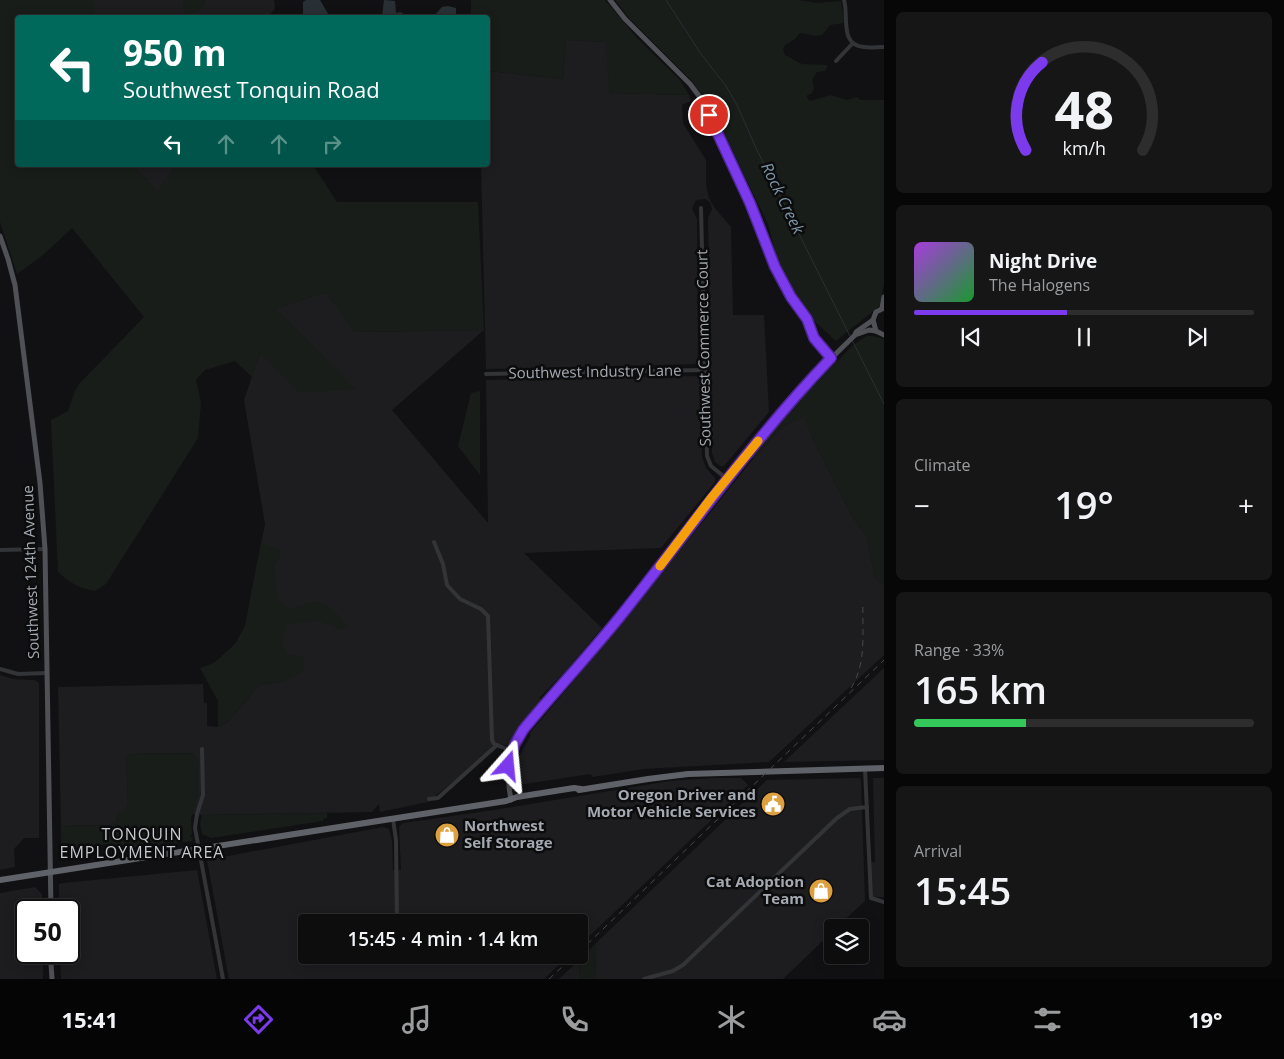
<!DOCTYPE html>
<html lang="en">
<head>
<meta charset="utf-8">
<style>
  body { margin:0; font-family:"Open Sans",sans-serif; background:#161617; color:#f1f3f6; height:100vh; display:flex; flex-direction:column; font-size:19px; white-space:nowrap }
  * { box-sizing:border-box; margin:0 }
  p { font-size:16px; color:#9a9c9e }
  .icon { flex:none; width:28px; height:28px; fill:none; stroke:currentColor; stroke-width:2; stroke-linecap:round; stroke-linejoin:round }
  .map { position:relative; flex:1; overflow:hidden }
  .side { display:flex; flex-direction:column; gap:12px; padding:12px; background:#070708; width:400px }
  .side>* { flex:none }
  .guide { position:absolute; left:15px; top:15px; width:475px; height:152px; border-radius:5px; box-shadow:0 2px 12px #0003,0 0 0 1px #2d2d2e; background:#00695c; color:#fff; overflow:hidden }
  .buttons { position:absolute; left:824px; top:919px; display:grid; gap:10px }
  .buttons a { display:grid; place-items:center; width:45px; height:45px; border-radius:5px; background:#0d0d0e; box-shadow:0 2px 12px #0003,0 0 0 1px #2d2d2e; font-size:25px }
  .speed { position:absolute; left:15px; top:899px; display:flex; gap:10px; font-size:25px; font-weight:700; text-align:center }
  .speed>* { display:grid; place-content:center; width:65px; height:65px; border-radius:50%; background:#0d0d0e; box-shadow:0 2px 12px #0003,0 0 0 1px #2d2d2e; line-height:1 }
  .speed .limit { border:2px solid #111; border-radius:8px; background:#fff; color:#111 }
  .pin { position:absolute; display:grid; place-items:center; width:42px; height:42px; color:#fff; margin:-21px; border:2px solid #fff; border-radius:50%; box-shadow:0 1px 5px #0007 }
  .me { position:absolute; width:55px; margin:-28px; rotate:18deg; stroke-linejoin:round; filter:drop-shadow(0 0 4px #0008) }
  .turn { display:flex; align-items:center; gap:18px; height:105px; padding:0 25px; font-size:22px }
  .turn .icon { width:65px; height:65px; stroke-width:2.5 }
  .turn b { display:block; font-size:35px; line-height:42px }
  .lanes { display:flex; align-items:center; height:48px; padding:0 25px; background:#0003; justify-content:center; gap:25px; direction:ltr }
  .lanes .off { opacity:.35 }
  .big { font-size:38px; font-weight:600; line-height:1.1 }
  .side .tile { flex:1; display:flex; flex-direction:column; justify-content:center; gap:8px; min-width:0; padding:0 18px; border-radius:8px; background:#161617 }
  .side .dial { align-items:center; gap:0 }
  .dial svg { height:130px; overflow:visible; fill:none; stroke:#2d2d2e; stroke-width:7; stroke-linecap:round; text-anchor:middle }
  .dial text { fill:#f1f3f6; stroke:none }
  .song { display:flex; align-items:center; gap:15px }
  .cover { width:60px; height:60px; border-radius:8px; background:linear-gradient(135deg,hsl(280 70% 55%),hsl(130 70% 35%)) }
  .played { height:5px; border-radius:2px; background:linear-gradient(90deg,#7c3aed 45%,#2d2d2e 45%) }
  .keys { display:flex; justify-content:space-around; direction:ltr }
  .heat { display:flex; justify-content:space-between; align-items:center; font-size:28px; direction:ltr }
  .charge { height:8px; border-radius:4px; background:linear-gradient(90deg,#34c759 33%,#2d2d2e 0) }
  .trip { position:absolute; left:298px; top:914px; width:290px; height:50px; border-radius:5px; background:#0d0d0e; box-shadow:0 2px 12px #0003,0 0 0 1px #2d2d2e; font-weight:600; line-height:50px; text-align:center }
  .dock { display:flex; height:80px; justify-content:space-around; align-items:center; background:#050506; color:#9a9c9e }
  .dock .icon { width:35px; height:35px }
  .dock .current { color:#7c3aed }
  .dock b { font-size:22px; color:#f1f3f6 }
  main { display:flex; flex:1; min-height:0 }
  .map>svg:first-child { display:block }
</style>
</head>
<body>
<main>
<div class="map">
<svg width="884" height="979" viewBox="0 0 884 979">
  <rect width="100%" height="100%" fill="#111113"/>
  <g fill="#1d1d1f">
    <path d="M30,0h244l1,9 -8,8 -237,1z"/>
    <path d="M566,40l40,2 4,51 79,2 2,6 -9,4 1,18 23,37v25l3,13 5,9 17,20 2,88h31l5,97 -45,54h-4l-5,-4 -3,-9 -4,-235 4,-9 -2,-7 -5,-3 -9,1 -4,8 5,11 1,145 -212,5 -5,-204h7v-94l75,8z"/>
    <path d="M131,165h45l-18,27z"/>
    <path d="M326,292l30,40 128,-2 -92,80 96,113 -2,-143 212,-4 2,3 2,78 4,11 9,10v4l-54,66 -137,5 78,75 -39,46 -24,24 4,2 -35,46 -15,-4 -2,9 -63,51 -48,10 -1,-8 -7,8 -170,3 -10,-1 6,-21 -1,-33 -5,-7 -64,1 -2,3 2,45 -3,9h-6l-3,11 -5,3 -50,1 -3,-139 145,-3 1,19h3v23l11,1 10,-5 31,-37 22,-3 -30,-10v-78l14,-70 -21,-124 31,-91z"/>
    <path d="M804,416l10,25 38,75 15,21 8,41 9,7v70l-115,107 -125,7 -52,8 -1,-3 -74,11v-25l14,-25 -2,-1 81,-96 143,-179 30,-33z"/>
    <path d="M884,668v92l-100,2z"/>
    <path d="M0,675l13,4 22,1 4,3v155h-15l-10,11 1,18 -15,3z"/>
    <path d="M713,778h28l7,7 -169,161v-24h-273v33h263l-25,24h-315l-22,-119 176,-33 6,2 3,11 1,30h8l-2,-43 4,-4 91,-13 176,-29z"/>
    <path d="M859,778l2,2 4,121 -28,26 -5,1v4l-49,47h-187l-1,-35 172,-164z"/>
    <path d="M873,778h11v119h-15l-1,-35h7z"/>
    <path d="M197,870l20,109h-156l-1,-26 9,-1v-42h-10v-26l4,-1z"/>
    <path d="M35,887l7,7v16h-16v42l17,1v26h-43v-86z"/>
    <path d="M579,960l1,19h-21z"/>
  </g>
  <g fill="#181d19">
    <path d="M0,0h94v17l-76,1v147h113l27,26 18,-26h137l24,37h141l6,128 -129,2 -29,-40 -50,17 80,81 -58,2 -38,-39 -8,24 -17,-16 -30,9 -9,10 5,22 -3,36 -92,146 -11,7c-17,-3 -25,-8 -37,-19l-7,-152 17,-9 7,-20 4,-7 65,-67 -72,-89 -30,28 -25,18 -17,-52z"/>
    <path d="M183,0h23l-4,9 -18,7z"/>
    <path d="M471,0h134l33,39 42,41 9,15 -79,-2 -5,-51 -39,-2 -3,39 -75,-8v-53l-17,-1z"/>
    <path d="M615,0h183l19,3 24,-2 3,22 -14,2 -8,10 -6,1 -16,-3 -5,6 -10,6 -2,5 2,5 17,9 25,1v3l-2,3 -8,1 -5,8 2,8 -2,5 -6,3 4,5 21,-6 16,5 10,-3 3,3h24v185c-2,6 -2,14 -4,20 -2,3 -37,30 -44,36l-26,-24 -20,-30 -14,-32 -8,-31 -56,-115 -21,-29 -61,-61z"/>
    <path d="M866,336h7l11,3v246l-9,-7 -8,-41 -15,-21 -38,-75 -10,-24 -21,9 -30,33 -1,-2 40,-49 60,-62z"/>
    <path d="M480,391v84l-22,-29 13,-53z"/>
    <path d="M261,543l21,7 -8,17 4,34 11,8 27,-8 14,6 18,19 -7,4 -24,-10 -31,5 -4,21 8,9 14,1v15l-23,11 -22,3 -31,37 -10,5v-26l-18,-33 14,-5 21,-19 10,-18z"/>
    <path d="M192,753l5,7 1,33 -7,26 1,15 -2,2 3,2 -1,3 -75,9 -1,-2 -8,1 -1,-5 -46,8v-26l50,-1 5,-3 3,-11h6l3,-9 -2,-45 2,-3z"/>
    <path d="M327,813v5l-4,1v2l-112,17 -9,-4 -2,-10 2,-9z"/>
    <path d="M595,944l1,35h-16l-1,-19z"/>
  </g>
  <g fill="#293035">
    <path d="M306,0h14l10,17h-27v-15z"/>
    <path d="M384,0l11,1 1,12 4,-1 9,5h-27z"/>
    <path d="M448,6l8,2v9h-23l9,-10z"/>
  </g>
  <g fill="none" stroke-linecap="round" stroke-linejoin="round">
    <g stroke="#293035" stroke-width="1">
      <path d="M666,0l35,54 25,32 11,19 19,43 94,188"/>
      <path d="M852,340l32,64"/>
    </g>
    <g stroke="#333437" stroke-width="4">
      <path d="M844,0c5,16 -5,45 20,47 6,1 13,0 20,0"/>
      <path d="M836,61l16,-17"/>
      <path d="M701,208l6,248 4,10 16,13"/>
      <path d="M486,374l219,-4"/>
      <path d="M434,542l9,22 4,21 13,14 21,10 7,7 4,124 2,4 18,7"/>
      <path d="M0,550l45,-1"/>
      <path d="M0,669l18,5 29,-1"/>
      <path d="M202,749l1,46 -6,19 -2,14 28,151"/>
      <path d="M865,769l6,129 13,4"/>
      <path d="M429,799l9,-1 59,-53"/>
      <path d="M393,819l3,21 1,82"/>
      <path d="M644,979l29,-8 10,-6 154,-147 13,-9 17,-2"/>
    </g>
    <g stroke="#4f5156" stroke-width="5">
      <path d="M610,0l15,19 65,65 12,16 48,103 25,64 13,25 19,27 7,19 17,20"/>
      <path d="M0,236l8,23 7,26 25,198 5,66 6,361"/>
      <path d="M882,308l2,-11"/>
      <path d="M884,308l-8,4 -3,8 3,11 8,4"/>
      <path d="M855,335l14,-5 7,1"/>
      <path d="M511,800c-5,-26 -3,-48 12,-70l92,-107 97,-126 71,-87 24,-28 48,-47 1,-3 17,-12"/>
      <path d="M49,952v6l2,5 1,16"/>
      <path d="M51,963l4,-5v-6"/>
    </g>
    <g stroke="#5f6268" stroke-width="6">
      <path d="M579,790l69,-11 40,-5 196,-6"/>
      <path d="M0,880l506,-79 11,-4 57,-9 7,1"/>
    </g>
    <g stroke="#46484c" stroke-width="1" stroke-dasharray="6 5" stroke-linecap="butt">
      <path d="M851,688c16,-25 11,-56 12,-84"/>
      <path d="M579,952l305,-292"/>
      <path d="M549,979l26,-24"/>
    </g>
  </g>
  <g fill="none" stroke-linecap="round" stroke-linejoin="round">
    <defs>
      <path id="route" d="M508,766l7,-22 8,-14c34,-41 71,-80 104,-122 67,-84 129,-172 204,-250l-17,-20 -7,-19 -16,-22 -16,-30 -25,-64 -41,-88"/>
    </defs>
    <use href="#route" stroke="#51269a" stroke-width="12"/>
    <use href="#route" stroke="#7c3aed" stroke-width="9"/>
    <path stroke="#f59e0b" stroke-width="9" d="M660,566l52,-69 46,-56"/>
  </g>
  <defs>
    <symbol id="civic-disc" viewBox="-11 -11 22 22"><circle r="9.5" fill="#dda03e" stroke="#0c0c0d"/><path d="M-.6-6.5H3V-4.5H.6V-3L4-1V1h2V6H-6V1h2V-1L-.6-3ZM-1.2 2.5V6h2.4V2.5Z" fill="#fff"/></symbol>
    <symbol id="shop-disc" viewBox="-11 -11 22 22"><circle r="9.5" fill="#dda03e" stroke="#0c0c0d"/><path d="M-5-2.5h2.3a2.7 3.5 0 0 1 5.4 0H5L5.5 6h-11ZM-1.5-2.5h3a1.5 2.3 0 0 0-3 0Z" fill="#fff"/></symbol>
  </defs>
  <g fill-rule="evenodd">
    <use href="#civic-disc" x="759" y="790" width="28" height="28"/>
    <use href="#shop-disc" x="433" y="821" width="28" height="28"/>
    <use href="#shop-disc" x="807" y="877" width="28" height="28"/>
  </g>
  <g text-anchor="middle" stroke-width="5" stroke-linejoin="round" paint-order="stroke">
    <g font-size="15" fill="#a4a9b2" stroke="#0c0c0d">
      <text transform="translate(704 348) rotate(-91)" y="5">Southwest Commerce Court</text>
      <text transform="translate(595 372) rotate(-1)" y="5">Southwest Industry Lane</text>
      <text transform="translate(31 572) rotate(-92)" y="5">Southwest 124th Avenue</text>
    </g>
    <g font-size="15" font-weight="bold" fill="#a4a9b2" stroke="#0c0c0d" text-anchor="end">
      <text x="756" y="800">Oregon Driver and<tspan x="756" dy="17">Motor Vehicle Services</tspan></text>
      <text x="464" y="831" text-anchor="start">Northwest<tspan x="464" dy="17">Self Storage</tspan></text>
      <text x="804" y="887">Cat Adoption<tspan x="804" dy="17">Team</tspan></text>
    </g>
    <g font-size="16" font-style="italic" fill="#7e97aa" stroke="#0c0c0d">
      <text transform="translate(783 198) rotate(64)" y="6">Rock Creek</text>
    </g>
    <g font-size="16" letter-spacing="1" fill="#c5c8ce" stroke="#0c0c0d">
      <text x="142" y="840">TONQUIN<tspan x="142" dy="18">EMPLOYMENT AREA</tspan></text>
    </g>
  </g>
</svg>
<div class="buttons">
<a><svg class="icon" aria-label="layers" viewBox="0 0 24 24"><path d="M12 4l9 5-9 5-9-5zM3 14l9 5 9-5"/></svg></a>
</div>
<div class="speed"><div class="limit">50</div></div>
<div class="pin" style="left:709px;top:115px;background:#d93025"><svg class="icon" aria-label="arrive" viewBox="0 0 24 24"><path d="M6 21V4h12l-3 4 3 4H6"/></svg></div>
<svg class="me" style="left:508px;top:766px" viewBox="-20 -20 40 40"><path d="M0-17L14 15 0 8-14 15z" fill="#7c3aed" stroke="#fff" stroke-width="4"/></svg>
<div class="trip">15:45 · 4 min · 1.4 km</div>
<div class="guide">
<div class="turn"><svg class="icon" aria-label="left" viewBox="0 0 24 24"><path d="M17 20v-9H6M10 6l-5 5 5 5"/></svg><div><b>950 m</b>Southwest Tonquin Road</div></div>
<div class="lanes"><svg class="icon" aria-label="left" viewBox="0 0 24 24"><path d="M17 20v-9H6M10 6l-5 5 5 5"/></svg><svg class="icon off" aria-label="ahead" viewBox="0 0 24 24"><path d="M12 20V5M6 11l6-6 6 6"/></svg><svg class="icon off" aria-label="ahead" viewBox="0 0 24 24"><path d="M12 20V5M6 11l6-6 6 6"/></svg><svg class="icon off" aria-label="right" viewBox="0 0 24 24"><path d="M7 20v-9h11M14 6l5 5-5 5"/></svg></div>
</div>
</div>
<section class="side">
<div class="tile dial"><svg viewBox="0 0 100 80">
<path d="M14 69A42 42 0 1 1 86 69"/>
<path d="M14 69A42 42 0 0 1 24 15" stroke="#7c3aed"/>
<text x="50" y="56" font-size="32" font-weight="700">48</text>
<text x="50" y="72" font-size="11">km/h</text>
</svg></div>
<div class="tile">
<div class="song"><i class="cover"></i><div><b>Night Drive</b><p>The Halogens</p></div></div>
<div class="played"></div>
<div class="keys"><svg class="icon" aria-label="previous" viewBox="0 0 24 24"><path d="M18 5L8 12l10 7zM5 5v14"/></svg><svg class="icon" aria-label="pause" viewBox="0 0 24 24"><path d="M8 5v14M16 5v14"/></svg><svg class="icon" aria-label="next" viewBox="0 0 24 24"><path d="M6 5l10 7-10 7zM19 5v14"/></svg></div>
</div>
<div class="tile"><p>Climate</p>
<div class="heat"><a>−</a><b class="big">19°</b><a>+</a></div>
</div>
<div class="tile"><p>Range · 33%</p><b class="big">165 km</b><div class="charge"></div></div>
<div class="tile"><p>Arrival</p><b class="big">15:45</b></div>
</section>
</main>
<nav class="dock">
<b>15:41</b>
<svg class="icon current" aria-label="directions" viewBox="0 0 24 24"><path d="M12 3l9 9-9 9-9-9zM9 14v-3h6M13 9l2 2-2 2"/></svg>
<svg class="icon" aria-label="music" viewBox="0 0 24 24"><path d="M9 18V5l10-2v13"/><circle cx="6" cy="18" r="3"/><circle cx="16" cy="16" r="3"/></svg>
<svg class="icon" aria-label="phone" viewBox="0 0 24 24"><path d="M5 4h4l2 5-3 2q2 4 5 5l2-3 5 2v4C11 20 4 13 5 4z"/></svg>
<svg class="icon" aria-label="climate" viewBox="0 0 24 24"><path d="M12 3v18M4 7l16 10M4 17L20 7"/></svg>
<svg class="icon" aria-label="car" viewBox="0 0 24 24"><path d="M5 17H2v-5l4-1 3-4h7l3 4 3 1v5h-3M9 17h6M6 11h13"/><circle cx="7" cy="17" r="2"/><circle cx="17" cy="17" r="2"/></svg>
<svg class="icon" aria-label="filters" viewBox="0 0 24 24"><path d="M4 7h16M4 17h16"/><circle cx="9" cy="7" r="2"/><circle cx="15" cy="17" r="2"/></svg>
<b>19°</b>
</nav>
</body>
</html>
